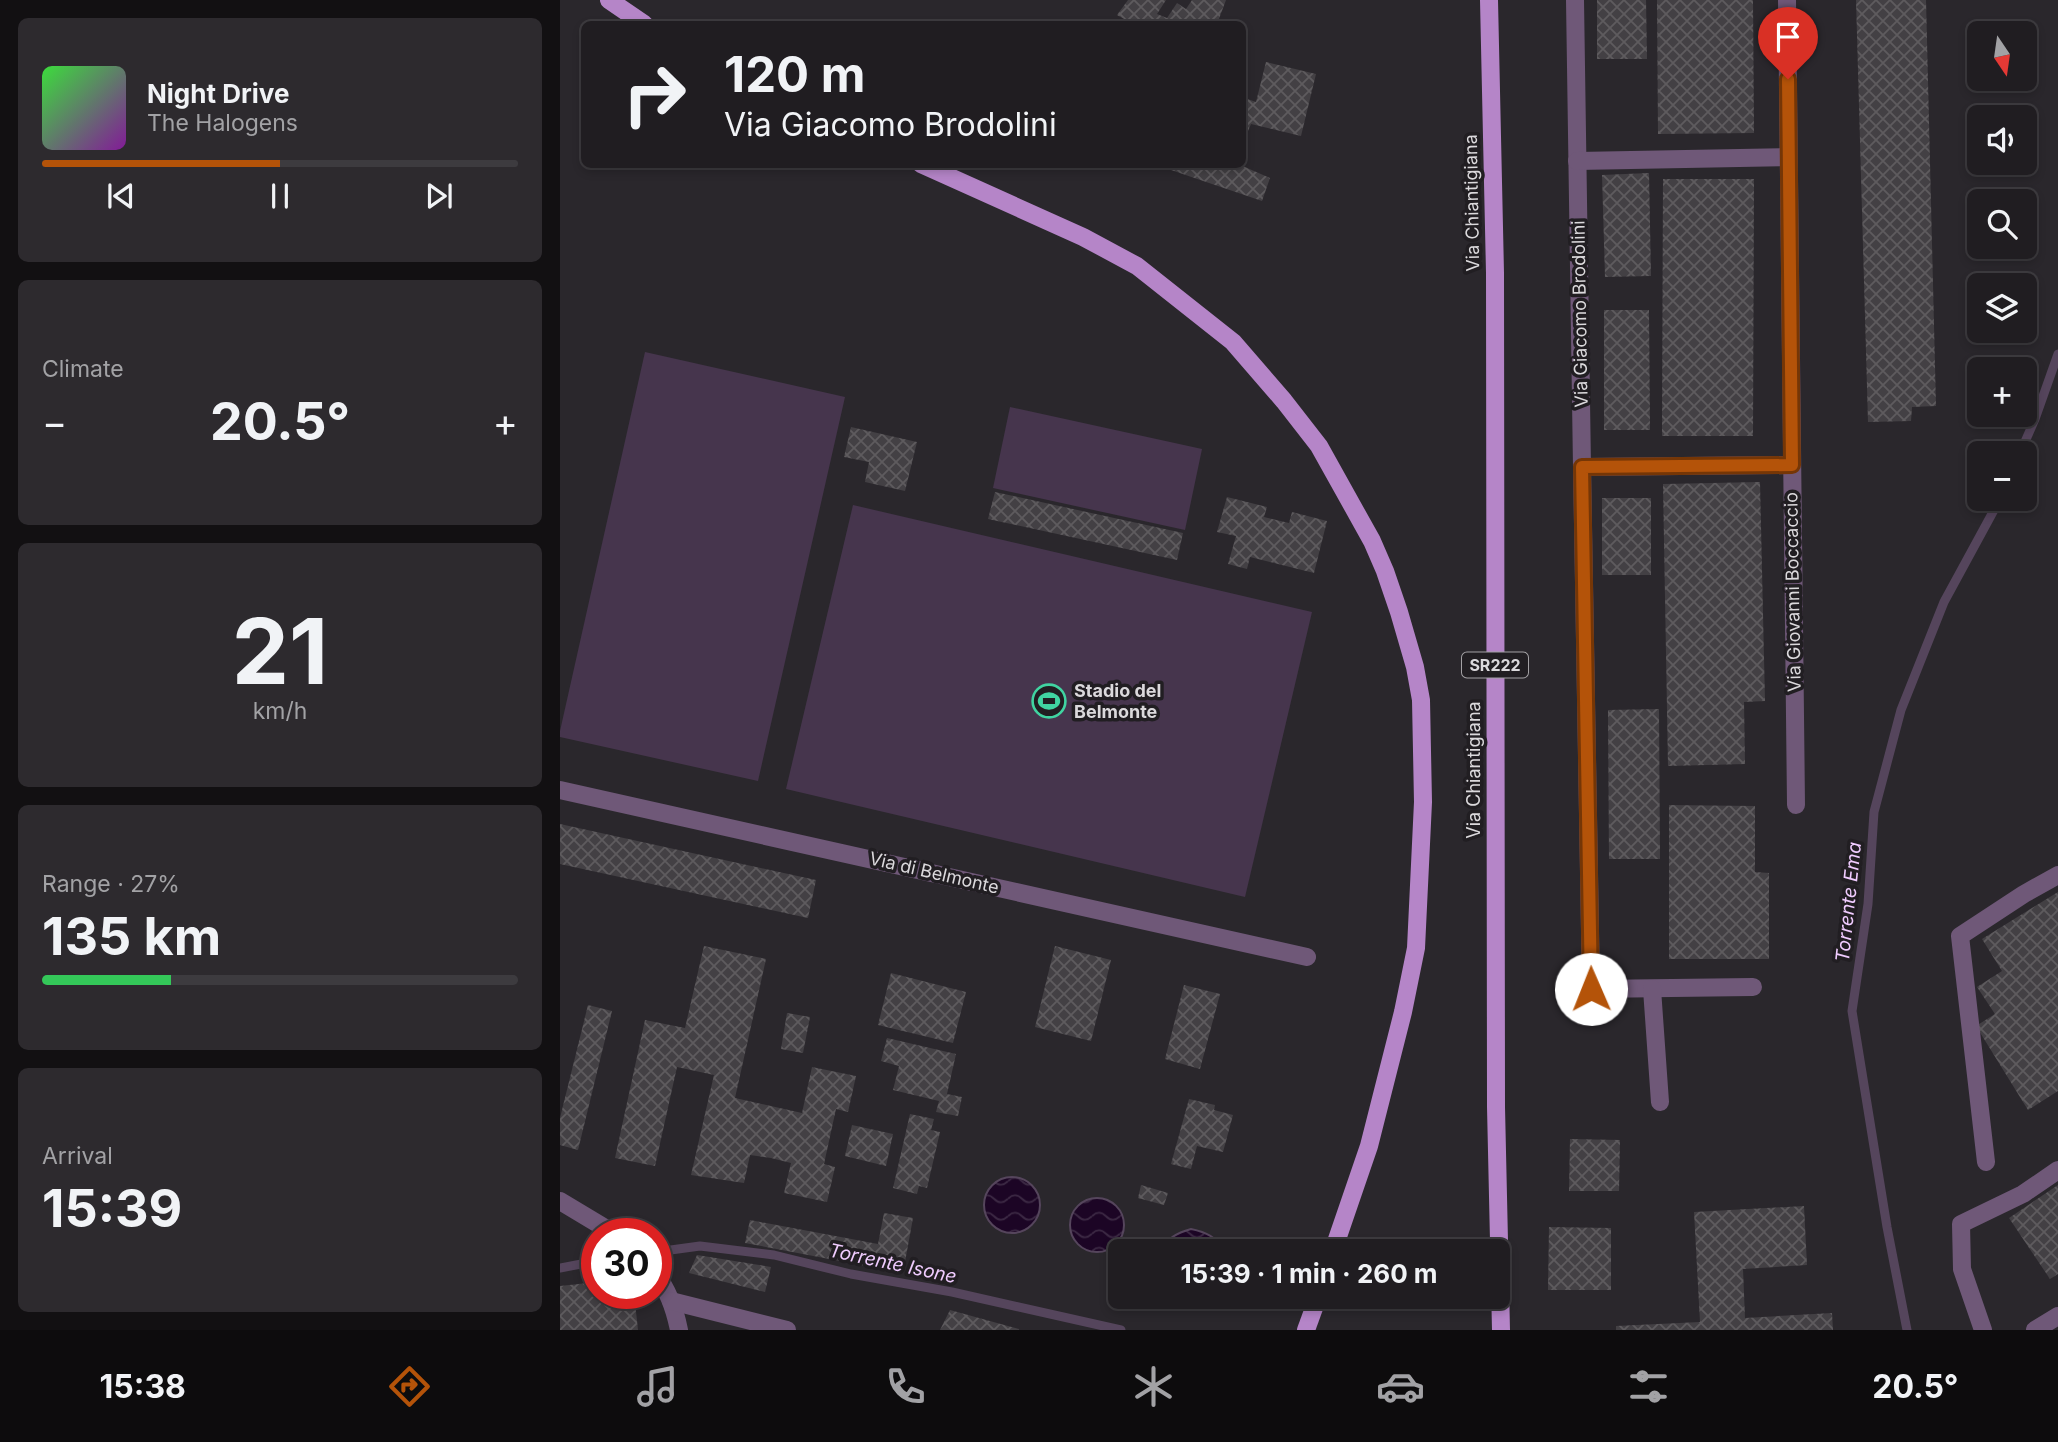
<!DOCTYPE html>
<html lang="en">
<head>
<meta charset="utf-8">
<style>
  body { margin:0; font-family:Inter,sans-serif; background:#2d2a2e; color:#f1f3f6; height:100vh; display:flex; flex-direction:column; font-size:26px; white-space:nowrap }
  * { box-sizing:border-box; margin:0 }
  p { font-size:23px; color:#a2a2a5 }
  .icon { flex:none; width:38px; height:38px; fill:none; stroke:currentColor; stroke-width:2; stroke-linecap:round; stroke-linejoin:round }
  .map { position:relative; flex:1; overflow:hidden }
  .drawer { display:flex; flex-direction:column; gap:18px; padding:18px; background:#121012; width:560px }
  .drawer>* { flex:none }
  .banner { position:absolute; left:21px; top:21px; width:665px; height:147px; border-radius:10px; box-shadow:0 4px 10px #0003,0 0 0 2px #3d3b3f; background:#201d21; color:#f1f3f6; overflow:hidden }
  .needle { width:46px; rotate:167deg }
  .buttons { position:absolute; left:1407px; top:21px; display:grid; gap:14px }
  .buttons a { display:grid; place-items:center; width:70px; height:70px; border-radius:10px; background:#201d21; box-shadow:0 4px 10px #0003,0 0 0 2px #3d3b3f; font-size:35px }
  .speed { position:absolute; left:21px; top:1218px; display:flex; gap:14px; font-size:35px; font-weight:700; text-align:center }
  .speed>* { display:grid; place-content:center; width:91px; height:91px; border-radius:50%; background:#201d21; box-shadow:0 4px 10px #0003,0 0 0 2px #3d3b3f; line-height:1 }
  .speed .limit { border:10px solid #d22; background:#fff; color:#111 }
  .pin { position:absolute; display:grid; place-items:center; width:60px; height:60px; color:#fff; margin:-72px -30px; border-radius:50% 50% 50% 0; rotate:-45deg; box-shadow:0 0 7px #0007 }
  .pin .icon { rotate:45deg }
  .me { position:absolute; width:77px; margin:-38px; rotate:359deg; stroke-linejoin:round; filter:drop-shadow(0 0 5px #0008) }
  .turn { display:flex; align-items:center; gap:24px; height:147px; padding:0 28px; font-size:32px }
  .turn .icon { width:91px; height:91px; stroke-width:2.5 }
  .turn b { display:block; font-size:49px; line-height:60px }
  .big { font-size:52px; font-weight:700; line-height:1.1 }
  .drawer .widget { flex:1; display:flex; flex-direction:column; justify-content:center; gap:10px; min-width:0; padding:0 24px; border-radius:10px; background:#2d2a2e }
  .drawer .dial { align-items:center; gap:0 }
  .dial b { font-size:91px; line-height:1 }
  .song { display:flex; align-items:center; gap:21px }
  .cover { width:84px; height:84px; border-radius:10px; background:linear-gradient(135deg,hsl(120 70% 55%),hsl(290 70% 35%)) }
  .played { height:7px; border-radius:4px; background:linear-gradient(90deg,#b45309 50%,#3d3b3f 50%) }
  .keys { display:flex; justify-content:space-around; direction:ltr }
  .heat { display:flex; justify-content:space-between; align-items:center; font-size:38px; direction:ltr }
  .charge { height:10px; border-radius:5px; background:linear-gradient(90deg,#34c759 27%,#3d3b3f 0) }
  .trip { position:absolute; left:548px; top:1239px; width:402px; height:70px; border-radius:10px; background:#201d21; box-shadow:0 4px 10px #0003,0 0 0 2px #3d3b3f; font-weight:700; line-height:70px; text-align:center }
  .menu { display:flex; height:112px; justify-content:space-around; align-items:center; background:#0d0c0d; color:#a2a2a5 }
  .menu .icon { width:49px; height:49px }
  .menu .current { color:#b45309 }
  .menu b { font-size:32px; color:#f1f3f6 }
  main { display:flex; flex:1; min-height:0 }
  .map>svg:first-child { display:block }
</style>
</head>
<body>
<main>
<section class="drawer">
<div class="widget">
<div class="song"><i class="cover"></i><div><b>Night Drive</b><p>The Halogens</p></div></div>
<div class="played"></div>
<div class="keys"><svg class="icon" aria-label="previous" viewBox="0 0 24 24"><path d="M18 5L8 12l10 7zM5 5v14"/></svg><svg class="icon" aria-label="pause" viewBox="0 0 24 24"><path d="M8 5v14M16 5v14"/></svg><svg class="icon" aria-label="next" viewBox="0 0 24 24"><path d="M6 5l10 7-10 7zM19 5v14"/></svg></div>
</div>
<div class="widget"><p>Climate</p>
<div class="heat"><a>−</a><b class="big">20.5°</b><a>+</a></div>
</div>
<div class="widget dial"><b>21</b><p>km/h</p></div>
<div class="widget"><p>Range · 27%</p><b class="big">135 km</b><div class="charge"></div></div>
<div class="widget"><p>Arrival</p><b class="big">15:39</b></div>
</section>
<div class="map">
<svg width="1498" height="1330" viewBox="0 0 1498 1330">
  <defs>
    <pattern id="water-waves" width="16" height="10" patternUnits="userSpaceOnUse" patternTransform="scale(1.75)"><rect width="16" height="10" fill="#1c0525"/><path d="M0 5q4-4 8 0t8 0" fill="none" stroke="#3c2944"/></pattern>
    <pattern id="building-cross-hatch" width="8" height="8" patternUnits="userSpaceOnUse" patternTransform="scale(1.75)"><rect width="8" height="8" fill="#434044"/><path d="M0 0l8 8M0 8l8-8" fill="none" stroke="#5e5b5e"/></pattern>
  </defs>
  <rect width="100%" height="100%" fill="#2a272c"/>
  <g fill="#46354d">
    <path d="M85,352l200,45 -87,384 -198,-44v-6z"/>
    <path d="M450,407l192,42 -17,81 -192,-42z"/>
    <path d="M293,505l459,107 -67,285 -459,-108z"/>
  </g>
  <g fill="url(#water-waves)" stroke="#55455c" stroke-width="2">
    <circle cx="452" cy="1205" r="28"/>
    <circle cx="537" cy="1225" r="27"/>
    <path d="M631,1229c15,3 26,8 32,22h-62c6,-13 16,-18 30,-22z"/>
  </g>
  <g fill="none" stroke-linecap="round" stroke-linejoin="round">
    <g stroke="#55455c" stroke-width="9">
      <path d="M1460,453l15,-34 23,-65"/>
      <path d="M96,1252l44,-6 74,9 77,19 101,18 169,38"/>
      <path d="M0,1268l37,-7"/>
      <path d="M1347,1330l-20,-103 -35,-216 16,-107 6,-92 27,-102 43,-108 56,-103"/>
    </g>
  </g>
  <g fill="url(#building-cross-hatch)">
    <path d="M568,0h38l-9,14 10,4 10,-15 9,6 6,-9h34l-9,24h-84l-16,-9z"/>
    <path d="M1037,0h49l1,59h-50z"/>
    <path d="M1097,0h96l1,133 -96,1z"/>
    <path d="M1296,0h70l10,406 -24,1 -1,14 -43,1z"/>
    <path d="M706,62l50,12 -15,62 -50,-12 -9,22v-49l14,5z"/>
    <path d="M606,164h72l32,14 -8,23 -97,-33z"/>
    <path d="M1089,173l2,103 -46,1 -3,-102z"/>
    <path d="M1103,179h91l-1,257h-91z"/>
    <path d="M1044,310h45l1,120h-46z"/>
    <path d="M291,427l66,15 -12,49 -40,-9 4,-20 -25,-5z"/>
    <path d="M1200,482l5,219 -21,1 1,62 -77,2 -5,-282z"/>
    <path d="M435,492l188,41 -6,27 -189,-41z"/>
    <path d="M667,497l40,10 -3,10 25,6 3,-11 35,9 -13,52 -64,-16 -3,12 -19,-5 8,-28 -19,-4z"/>
    <rect x="1042" y="498" width="49" height="77"/>
    <path d="M1099,709l1,150h-51l-1,-149z"/>
    <path d="M1109,805l86,1v66l14,1v86h-100z"/>
    <path d="M0,824l256,56 -8,38 -248,-54z"/>
    <path d="M1498,892v199l-30,19 -52,-84 19,-12 -18,-27 25,-16 -20,-32z"/>
    <path d="M144,946l62,13 -31,139 67,15 10,-46 44,9 -8,36 -12,-3 -12,55 11,3 -8,35 -43,-9 7,-30 -20,-5 -21,-3 -6,28 -53,-8 23,-100 -37,-8 -22,99 -40,-8 30,-138 40,8z"/>
    <path d="M495,946l56,14 -20,81 -56,-14z"/>
    <path d="M331,973l75,19 -13,51 -75,-18z"/>
    <path d="M624,985l36,9 -20,75 -35,-10z"/>
    <path d="M28,1005l24,6 -34,139 -18,-5v-27z"/>
    <path d="M227,1013l23,4 -7,36 -22,-4z"/>
    <path d="M327,1038l69,16 -9,40 15,3 -4,19 -22,-4 3,-11 -46,-11 6,-24 -18,-5z"/>
    <path d="M629,1099l26,6 -1,5 19,5 -10,37 -26,-6 -6,23 -20,-5z"/>
    <path d="M350,1114l24,5 -3,11 9,2 -13,56 -8,-2 -2,8 -24,-6z"/>
    <path d="M292,1125l41,9 -7,32 -41,-10z"/>
    <path d="M1010,1139l50,1 -1,51h-50z"/>
    <path d="M581,1185l27,8 -4,12 -26,-7z"/>
    <path d="M1498,1185v89l-8,5 -41,-61z"/>
    <path d="M1244,1206l3,59 -64,4 2,49 87,-5 1,17h-217v-4l84,-4 -6,-110z"/>
    <path d="M324,1213l29,5 -10,55 -158,-30 5,-23 128,24z"/>
    <path d="M989,1227l62,1v62h-63z"/>
    <path d="M137,1255l74,12 -6,25 -76,-19z"/>
    <path d="M37,1282v11h37l4,37h-78v-44z"/>
    <path d="M390,1310l69,19v1h-79z"/>
  </g>
  <g fill="none" stroke-linecap="round" stroke-linejoin="round">
    <g stroke="#6f5878" stroke-width="18">
      <path d="M1015,0l7,467 210,-2"/>
      <path d="M1227,0l9,805"/>
      <path d="M1017,161l211,-4"/>
      <path d="M1022,467l9,522 162,-2"/>
      <path d="M0,790l747,167"/>
      <path d="M1092,989l8,113"/>
      <path d="M1426,1162l-26,-226 64,-42 34,-19"/>
      <path d="M0,1201l55,33"/>
      <path d="M96,1275c13,16 19,35 23,55"/>
      <path d="M111,1301l116,29"/>
      <path d="M1423,1330l-21,-61 -1,-45 62,-30 35,-24"/>
      <path d="M1475,1330l23,-14"/>
    </g>
    <g stroke="#b585c8" stroke-width="18">
      <path d="M49,0l35,24"/>
      <path d="M929,0l6,273 1,834 5,223"/>
      <path d="M361,164l162,73 54,29 96,76 51,59 35,45 53,95 13,30 14,41 16,55 6,33 2,102 -7,146 -13,64 -34,134 -36,105"/>
      <path d="M746,1330l12,-33"/>
    </g>
  </g>
  <g fill="none" stroke-linecap="round" stroke-linejoin="round">
    <defs>
      <path id="route" d="M1031,989l-9,-522 210,-2 -4,-386"/>
    </defs>
    <use href="#route" stroke="#753606" stroke-width="18"/>
    <use href="#route" stroke="#b45309" stroke-width="12"/>
  </g>
  <defs>
    <symbol id="stadium-ring" viewBox="-11 -11 22 22"><circle r="9.5" fill="#211e22" stroke="#40d4a1" stroke-width="1.5"/><path d="M0-5a6.5 5 0 1 0 0 10a6.5 5 0 1 0 0-10ZM-3.5-1.8h7v3.6h-7Z" fill="#40d4a1"/></symbol>
  </defs>
  <g fill-rule="evenodd">
    <use href="#stadium-ring" x="470" y="682" width="38" height="38"/>
  </g>
  <g text-anchor="middle" stroke-width="7" stroke-linejoin="round" paint-order="stroke">
    <rect fill="#211e22" stroke="#a3a1a4" stroke-width="2" x="902" y="652.5" width="66" height="25" rx="5"/>
    <g font-size="16" font-weight="bold" fill="#dbd9dc">
      <text x="935" y="671">SR222</text>
    </g>
    <g font-size="18" fill="#dbd9dc" stroke="#211e22">
      <text transform="translate(912 203) rotate(-91)" y="6">Via Chiantigiana</text>
      <text transform="translate(1020 314) rotate(-91)" y="6">Via Giacomo Brodolini</text>
      <text transform="translate(1233 592) rotate(-91)" y="6">Via Giovanni Boccaccio</text>
      <text transform="translate(914 770) rotate(-90)" y="6">Via Chiantigiana</text>
      <text transform="translate(374 873) rotate(13)" y="6">Via di Belmonte</text>
    </g>
    <g font-size="18" font-weight="bold" fill="#dbd9dc" stroke="#211e22" text-anchor="start">
      <text x="514" y="697">Stadio del<tspan x="514" dy="21">Belmonte</tspan></text>
    </g>
    <g font-size="19" font-style="italic" fill="#f0ccff" stroke="#211e22">
      <text transform="translate(1288 902) rotate(-84)" y="7">Torrente Ema</text>
      <text transform="translate(333 1263) rotate(12)" y="7">Torrente Isone</text>
    </g>
  </g>
</svg>
<div class="buttons">
<a><svg class="needle" viewBox="-14 -14 28 28"><path d="M0-13l5 13h-10z" fill="#e53935"/><path d="M0 13l5-13h-10z" fill="#a2a2a5"/></svg></a>
<a><svg class="icon" aria-label="sound" viewBox="0 0 24 24"><path d="M4 9h4l5-4v14l-5-4H4zM17 9q2 3 0 6"/></svg></a>
<a><svg class="icon" aria-label="search" viewBox="0 0 24 24"><circle cx="10" cy="10" r="6"/><path d="M15 15l6 6"/></svg></a>
<a><svg class="icon" aria-label="layers" viewBox="0 0 24 24"><path d="M12 4l9 5-9 5-9-5zM3 14l9 5 9-5"/></svg></a>
<a>+</a>
<a>−</a>
</div>
<div class="speed"><div class="limit">30</div></div>
<div class="pin" style="left:1228px;top:79px;background:#d93025"><svg class="icon" aria-label="arrive" viewBox="0 0 24 24"><path d="M6 21V4h12l-3 4 3 4H6"/></svg></div>
<svg class="me" style="left:1031px;top:989px" viewBox="-20 -20 40 40"><circle r="19" fill="#fff"/><path d="M0-13L10 11 0 6-10 11z" fill="#b45309"/></svg>
<div class="trip">15:39 · 1 min · 260 m</div>
<div class="banner">
<div class="turn"><svg class="icon" aria-label="right" viewBox="0 0 24 24"><path d="M7 20v-9h11M14 6l5 5-5 5"/></svg><div><b>120 m</b>Via Giacomo Brodolini</div></div>
</div>
</div>
</main>
<nav class="menu">
<b>15:38</b>
<svg class="icon current" aria-label="directions" viewBox="0 0 24 24"><path d="M12 3l9 9-9 9-9-9zM9 14v-3h6M13 9l2 2-2 2"/></svg>
<svg class="icon" aria-label="music" viewBox="0 0 24 24"><path d="M9 18V5l10-2v13"/><circle cx="6" cy="18" r="3"/><circle cx="16" cy="16" r="3"/></svg>
<svg class="icon" aria-label="phone" viewBox="0 0 24 24"><path d="M5 4h4l2 5-3 2q2 4 5 5l2-3 5 2v4C11 20 4 13 5 4z"/></svg>
<svg class="icon" aria-label="climate" viewBox="0 0 24 24"><path d="M12 3v18M4 7l16 10M4 17L20 7"/></svg>
<svg class="icon" aria-label="car" viewBox="0 0 24 24"><path d="M5 17H2v-5l4-1 3-4h7l3 4 3 1v5h-3M9 17h6M6 11h13"/><circle cx="7" cy="17" r="2"/><circle cx="17" cy="17" r="2"/></svg>
<svg class="icon" aria-label="filters" viewBox="0 0 24 24"><path d="M4 7h16M4 17h16"/><circle cx="9" cy="7" r="2"/><circle cx="15" cy="17" r="2"/></svg>
<b>20.5°</b>
</nav>
</body>
</html>
